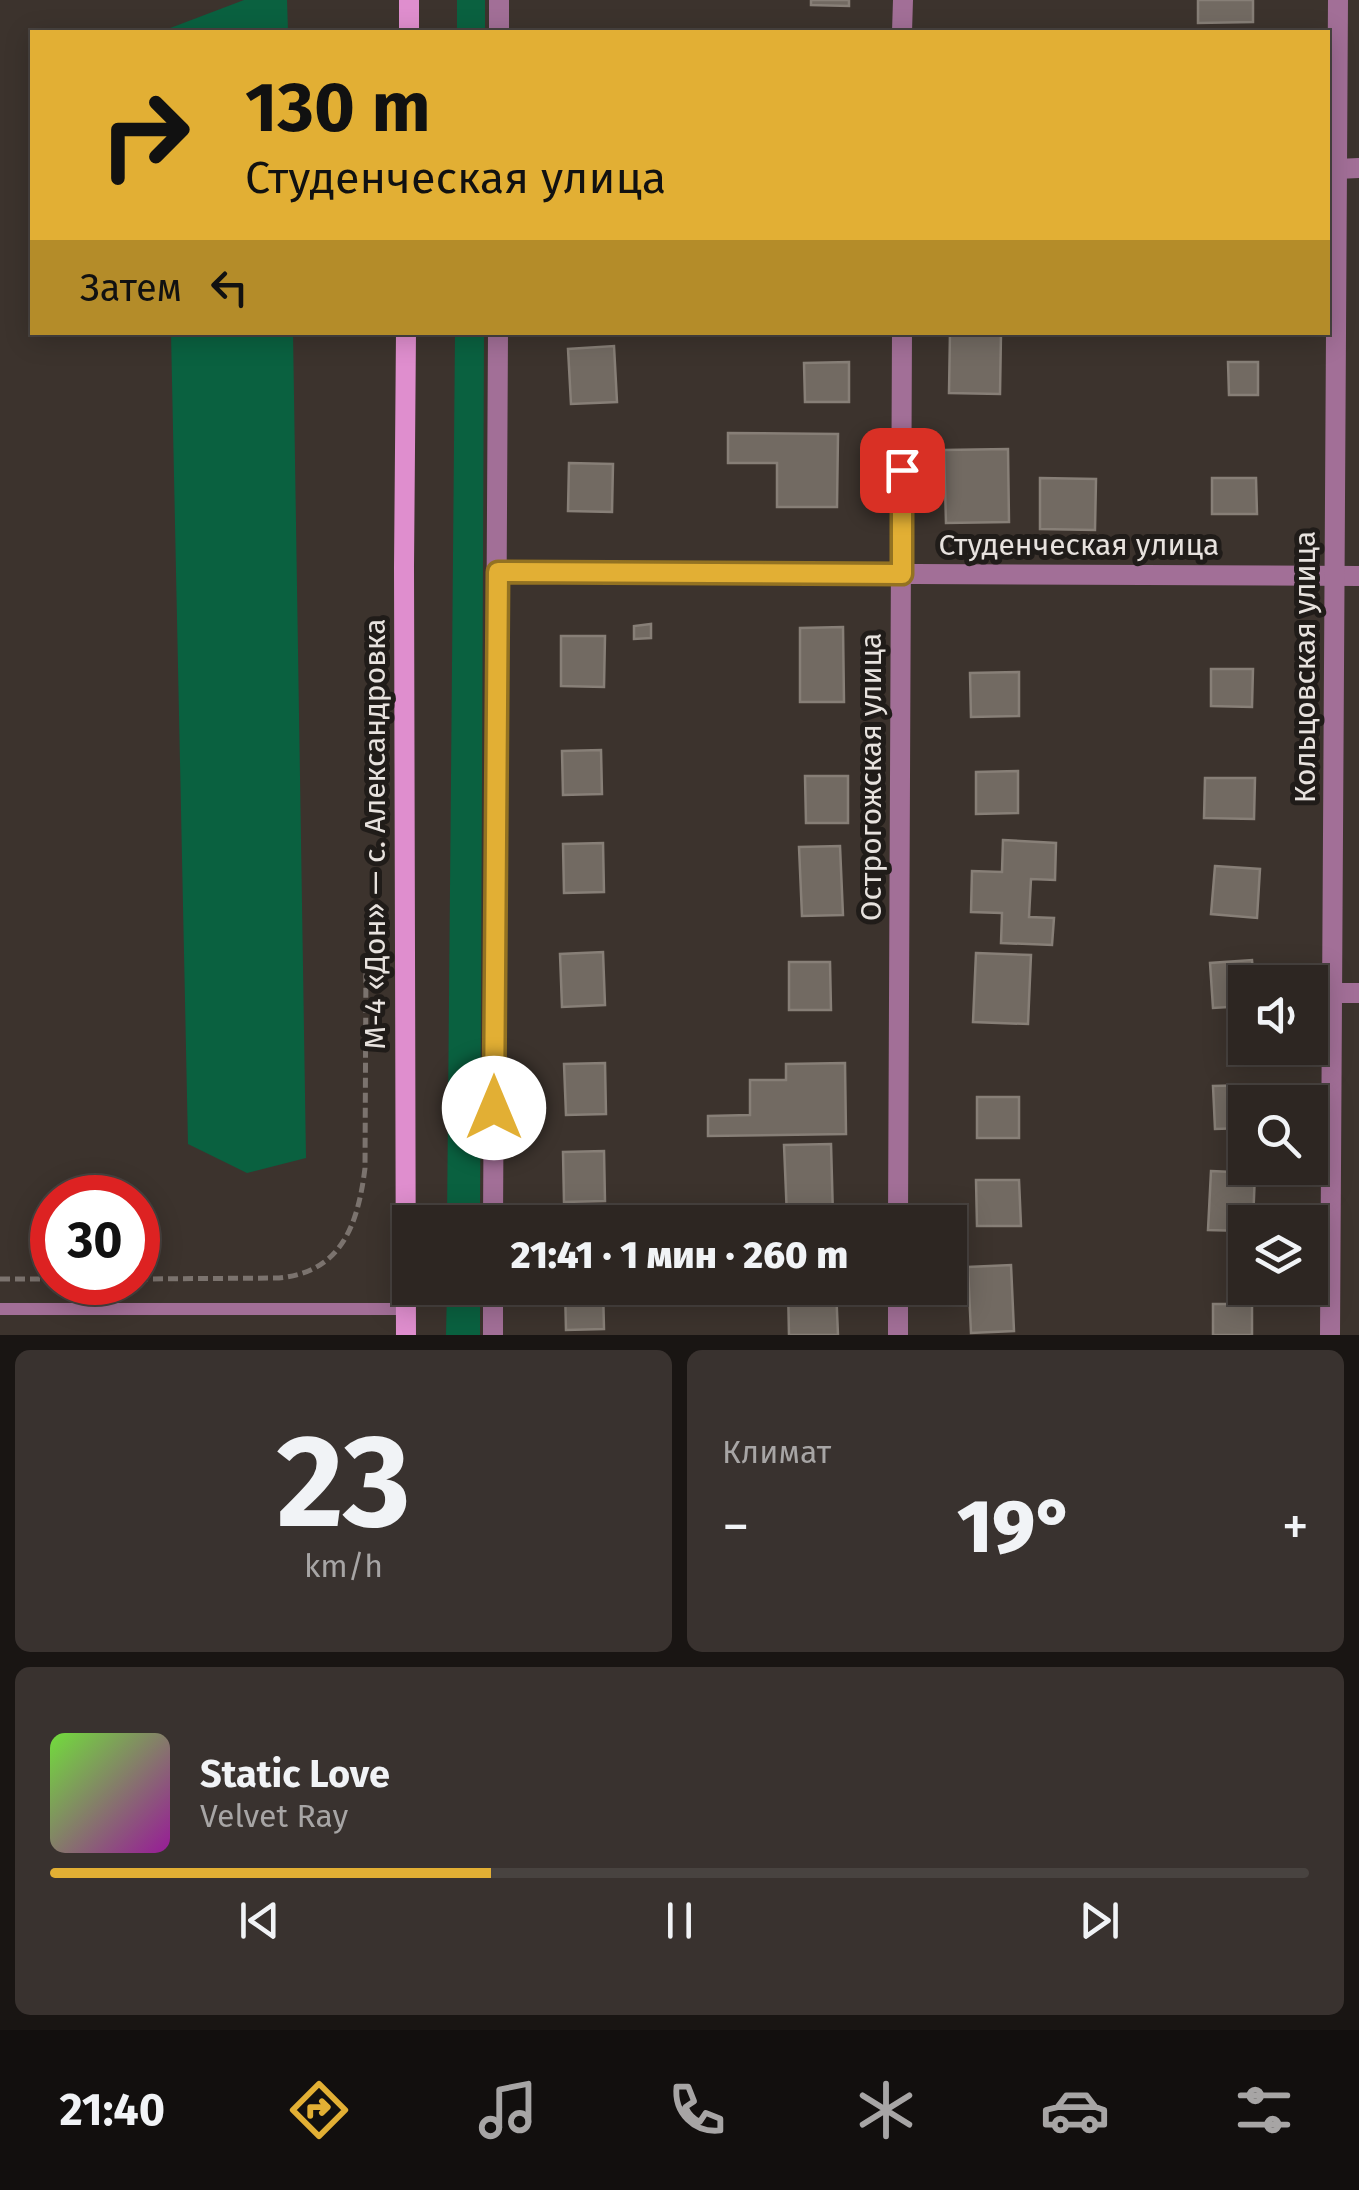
<!DOCTYPE html>
<html lang="ru">
<head>
<meta charset="utf-8">
<style>
  body { margin:0; font-family:"Fira Sans",sans-serif; background:#39322f; color:#f1f3f6; height:100vh; display:flex; flex-direction:column; font-size:38px; white-space:nowrap }
  * { box-sizing:border-box; margin:0 }
  p { font-size:32px; color:#a7a5a5 }
  .icon { flex:none; width:55px; height:55px; fill:none; stroke:currentColor; stroke-width:2; stroke-linecap:round; stroke-linejoin:round }
  .map { position:relative; height:1335px; overflow:hidden }
  .sheet { display:flex; flex-direction:column; gap:15px; padding:15px; background:#191513; flex:1 }
  .sheet>* { flex:none }
  .top-card { position:absolute; left:30px; top:30px; width:1300px; height:305px; border-radius:0px; box-shadow:0 5px 25px #0003,0 0 0 2px #484340; background:#e2af34; color:#111; overflow:hidden }
  .fabs { position:absolute; left:1228px; top:965px; display:grid; gap:20px }
  .fabs a { display:grid; place-items:center; width:100px; height:100px; border-radius:0px; background:#2d2622; box-shadow:0 5px 25px #0003,0 0 0 2px #484340; font-size:50px }
  .speed { position:absolute; left:30px; top:1175px; display:flex; gap:20px; font-size:50px; font-weight:700; text-align:center }
  .speed>* { display:grid; place-content:center; width:130px; height:130px; border-radius:50%; background:#2d2622; box-shadow:0 5px 25px #0003,0 0 0 2px #484340; line-height:1 }
  .speed .limit { border:15px solid #d22; background:#fff; color:#111 }
  .pin { position:absolute; display:grid; place-items:center; width:85px; height:85px; color:#fff; margin:-42px; border-radius:20px; box-shadow:0 5px 15px #0006 }
  .me { position:absolute; width:110px; margin:-55px; rotate:0deg; stroke-linejoin:round; filter:drop-shadow(0 0 8px #0008) }
  .turn { display:flex; align-items:center; gap:35px; height:210px; padding:0 50px; font-size:45px }
  .turn .icon { width:130px; height:130px; stroke-width:2.5 }
  .turn b { display:block; font-size:70px; line-height:85px }
  .then { display:flex; align-items:center; height:95px; padding:0 50px; background:#0003; gap:20px; font-size:38px }
  .big { font-size:75px; font-weight:800; line-height:1.1 }
  .sheet .widget { flex:1; display:flex; flex-direction:column; justify-content:center; gap:15px; min-width:0; padding:0 35px; border-radius:15px; background:#39322f }
  .sheet .dial { align-items:center; gap:0 }
  .dial b { font-size:130px; line-height:1 }
  .song { display:flex; align-items:center; gap:30px }
  .cover { width:120px; height:120px; border-radius:15px; background:linear-gradient(135deg,hsl(100 70% 55%),hsl(300 70% 35%)) }
  .played { height:10px; border-radius:5px; background:linear-gradient(90deg,#e2af34 35%,#484340 35%) }
  .keys { display:flex; justify-content:space-around; direction:ltr }
  .heat { display:flex; justify-content:space-between; align-items:center; font-size:55px; direction:ltr }
  .sheet .tiles { flex:1; display:grid; gap:15px; grid-template-columns:1fr 1fr }
  .widget:last-child { grid-column:span 2 }
  .trip { position:absolute; left:392px; top:1205px; width:575px; height:100px; border-radius:0px; background:#2d2622; box-shadow:0 5px 25px #0003,0 0 0 2px #484340; font-weight:800; line-height:100px; text-align:center }
  .tab-bar { display:flex; height:160px; justify-content:space-around; align-items:center; background:#120f0e; color:#a7a5a5 }
  .tab-bar .icon { width:70px; height:70px }
  .tab-bar .current { color:#e2af34 }
  .tab-bar b { font-size:45px; color:#f1f3f6 }
  .map>svg:first-child { display:block }
</style>
</head>
<body>
<div class="map">
<svg width="1359" height="1335" viewBox="0 0 1359 1335">
  <rect width="100%" height="100%" fill="#3c332d"/>
  <g fill="#0a6140">
    <path d="M244,0h43l1,32h-123v-2z"/>
    <rect x="457" y="0" width="28" height="32"/>
    <path d="M171,333h122l13,825 -59,15 -59,-29z"/>
    <path d="M484,333l-4,889h-33l8,-889z"/>
    <path d="M447,1288h33v47h-34z"/>
  </g>
  <g fill="#726a62" stroke="#877f77" stroke-width="2.5">
    <path d="M811,0h38v6l-38,-1z"/>
    <path d="M1198,0h55v22l-55,1z"/>
    <path d="M950,332l51,1 -1,61 -51,-1z"/>
    <path d="M614,346l3,56 -46,2 -3,-55z"/>
    <path d="M849,362v40h-44l-1,-39z"/>
    <path d="M1228,362h30v33h-29z"/>
    <path d="M728,433l110,1 -1,73h-60v-44h-49z"/>
    <path d="M1008,449l1,73 -63,1 -2,-73z"/>
    <path d="M569,463l44,1 -1,48 -44,-1z"/>
    <path d="M1040,478l56,1 -1,51 -55,-1z"/>
    <path d="M1212,478h44l1,36h-45z"/>
    <path d="M651,624v14l-17,1v-13z"/>
    <path d="M843,627l1,75h-44v-74z"/>
    <path d="M561,636h44l-1,51 -43,-1z"/>
    <path d="M1211,669h42l-1,38 -41,-1z"/>
    <path d="M1019,672v44l-48,1 -1,-44z"/>
    <path d="M601,750l1,44 -39,1 -1,-44z"/>
    <path d="M1018,771v42l-42,1v-42z"/>
    <path d="M805,776h43v47h-42z"/>
    <path d="M1205,778h50l-1,41 -50,-1z"/>
    <path d="M1003,840l53,3 -1,37 -24,-1 -2,38 25,1 -2,27 -51,-2 1,-30 -31,-1 1,-41 30,1z"/>
    <path d="M603,843l1,49 -40,1 -1,-49z"/>
    <path d="M840,846l3,69 -41,1 -3,-69z"/>
    <path d="M1215,866l45,3 -3,49 -46,-4z"/>
    <path d="M603,952l2,53 -43,2 -2,-53z"/>
    <path d="M976,953l55,2 -3,69 -55,-2z"/>
    <path d="M1252,960l2,22h-9v24l-32,2 -3,-45z"/>
    <path d="M789,962h41l1,48h-42z"/>
    <path d="M605,1063l1,51 -40,1 -2,-51z"/>
    <path d="M845,1063l1,71 -138,2v-20l42,-1v-35h36v-16z"/>
    <path d="M1251,1085l1,17h-7v26l-30,1 -2,-43z"/>
    <rect x="977" y="1097" width="42" height="41"/>
    <path d="M831,1144l2,72 -46,1 -3,-72z"/>
    <path d="M604,1151l1,50 -41,1 -1,-50z"/>
    <path d="M1211,1171l44,2 -2,49h-8v9l-37,-1z"/>
    <path d="M976,1180h43l2,46h-44z"/>
    <path d="M1011,1265l3,66 -43,2 -3,-66z"/>
    <path d="M565,1288h38l1,41 -38,1z"/>
    <path d="M788,1288h73h-25l2,47h-49z"/>
    <rect x="1213" y="1304" width="39" height="31"/>
  </g>
  <g fill="none" stroke-linecap="round" stroke-linejoin="round">
    <g stroke="#7b736e" stroke-width="5" stroke-dasharray="10 5" stroke-linecap="butt">
      <path d="M0,1279h52"/>
      <path d="M138,1279l141,-1c63,-6 79,-54 86,-110l1,-209"/>
    </g>
    <path stroke="#a26f97" stroke-width="12" d="M0,1309h406"/>
    <g stroke="#a26f97" stroke-width="20">
      <path d="M499,32v-32"/>
      <path d="M902,32l1,-32"/>
      <path d="M1337,169l22,-1"/>
      <path d="M498,572l861,4"/>
      <path d="M1333,993h26"/>
      <path d="M493,1222l5,-890"/>
      <path d="M898,1222l4,-890"/>
      <path d="M493,1335v-47"/>
      <path d="M898,1335v-47"/>
      <path d="M1330,1335l8,-1335"/>
    </g>
    <g stroke="#df8ece" stroke-width="20">
      <path d="M409,32v-32"/>
      <path d="M406,1335l-2,-768 2,-235"/>
    </g>
  </g>
  <g fill="none" stroke-linecap="round" stroke-linejoin="round">
    <defs>
      <path id="route" d="M494,1108l4,-536 404,2v-104"/>
    </defs>
    <use href="#route" stroke="#937222" stroke-width="25"/>
    <use href="#route" stroke="#e2af34" stroke-width="18"/>
  </g>
  <g text-anchor="middle" stroke-width="10" stroke-linejoin="round" paint-order="stroke">
    <g font-size="30" fill="#e7e2de" stroke="#201c19">
      <text x="1079" y="555">Студенческая улица</text>
      <text transform="translate(1305 667) rotate(-90)" y="10">Кольцовская улица</text>
      <text transform="translate(871 777) rotate(-90)" y="10">Острогожская улица</text>
      <text transform="translate(375 834) rotate(-90)" y="10">М-4 «Дон» — с. Александровка</text>
    </g>
  </g>
</svg>
<div class="fabs">
<a><svg class="icon" aria-label="sound" viewBox="0 0 24 24"><path d="M4 9h4l5-4v14l-5-4H4zM17 9q2 3 0 6"/></svg></a>
<a><svg class="icon" aria-label="search" viewBox="0 0 24 24"><circle cx="10" cy="10" r="6"/><path d="M15 15l6 6"/></svg></a>
<a><svg class="icon" aria-label="layers" viewBox="0 0 24 24"><path d="M12 4l9 5-9 5-9-5zM3 14l9 5 9-5"/></svg></a>
</div>
<div class="speed"><div class="limit">30</div></div>
<div class="pin" style="left:902px;top:470px;background:#d93025"><svg class="icon" aria-label="arrive" viewBox="0 0 24 24"><path d="M6 21V4h12l-3 4 3 4H6"/></svg></div>
<svg class="me" style="left:494px;top:1108px" viewBox="-20 -20 40 40"><circle r="19" fill="#fff"/><path d="M0-13L10 11 0 6-10 11z" fill="#e2af34"/></svg>
<div class="trip">21:41 · 1 мин · 260 m</div>
<div class="top-card">
<div class="turn"><svg class="icon" aria-label="right" viewBox="0 0 24 24"><path d="M7 20v-9h11M14 6l5 5-5 5"/></svg><div><b>130 m</b>Студенческая улица</div></div>
<div class="then">Затем<svg class="icon" aria-label="left" viewBox="0 0 24 24"><path d="M17 20v-9H6M10 6l-5 5 5 5"/></svg></div>
</div>
</div>
<section class="sheet">
<div class="tiles">
<div class="widget dial"><b>23</b><p>km/h</p></div>
<div class="widget"><p>Климат</p>
<div class="heat"><a>−</a><b class="big">19°</b><a>+</a></div>
</div>
<div class="widget">
<div class="song"><i class="cover"></i><div><b>Static Love</b><p>Velvet Ray</p></div></div>
<div class="played"></div>
<div class="keys"><svg class="icon" aria-label="previous" viewBox="0 0 24 24"><path d="M18 5L8 12l10 7zM5 5v14"/></svg><svg class="icon" aria-label="pause" viewBox="0 0 24 24"><path d="M8 5v14M16 5v14"/></svg><svg class="icon" aria-label="next" viewBox="0 0 24 24"><path d="M6 5l10 7-10 7zM19 5v14"/></svg></div>
</div>
</div>
</section>
<nav class="tab-bar">
<b>21:40</b>
<svg class="icon current" aria-label="directions" viewBox="0 0 24 24"><path d="M12 3l9 9-9 9-9-9zM9 14v-3h6M13 9l2 2-2 2"/></svg>
<svg class="icon" aria-label="music" viewBox="0 0 24 24"><path d="M9 18V5l10-2v13"/><circle cx="6" cy="18" r="3"/><circle cx="16" cy="16" r="3"/></svg>
<svg class="icon" aria-label="phone" viewBox="0 0 24 24"><path d="M5 4h4l2 5-3 2q2 4 5 5l2-3 5 2v4C11 20 4 13 5 4z"/></svg>
<svg class="icon" aria-label="climate" viewBox="0 0 24 24"><path d="M12 3v18M4 7l16 10M4 17L20 7"/></svg>
<svg class="icon" aria-label="car" viewBox="0 0 24 24"><path d="M5 17H2v-5l4-1 3-4h7l3 4 3 1v5h-3M9 17h6M6 11h13"/><circle cx="7" cy="17" r="2"/><circle cx="17" cy="17" r="2"/></svg>
<svg class="icon" aria-label="filters" viewBox="0 0 24 24"><path d="M4 7h16M4 17h16"/><circle cx="9" cy="7" r="2"/><circle cx="15" cy="17" r="2"/></svg>
</nav>
</body>
</html>
